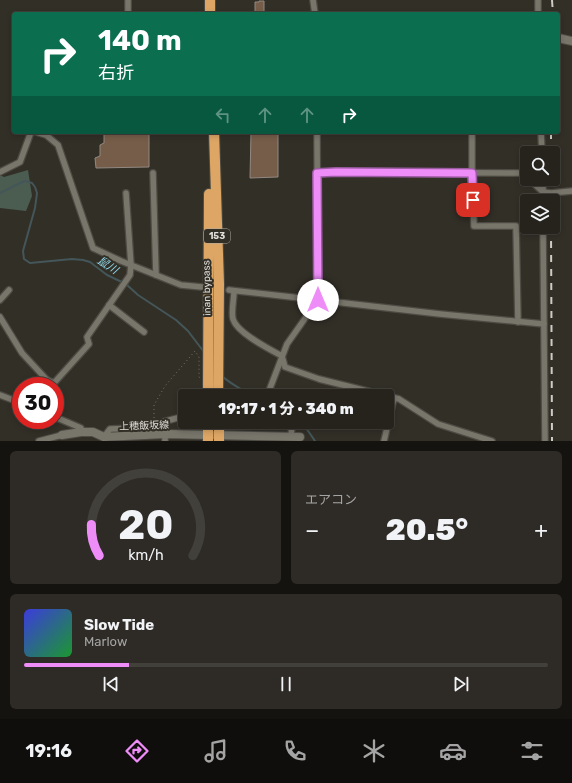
<!DOCTYPE html>
<html lang="ja">
<head>
<meta charset="utf-8">
<style>
  body { margin:0; font-family:Rubik,"Noto Sans JP",sans-serif; background:#2e2b26; color:#f1f3f6; height:100vh; display:flex; flex-direction:column; font-size:15px; white-space:nowrap }
  * { box-sizing:border-box; margin:0 }
  p { font-size:13px; color:#a4a4a4 }
  .icon { flex:none; width:22px; height:22px; fill:none; stroke:currentColor; stroke-width:2; stroke-linecap:round; stroke-linejoin:round }
  .map { position:relative; height:441px; overflow:hidden }
  .details { display:flex; flex-direction:column; gap:10px; padding:10px; background:#151310; flex:1 }
  .details>* { flex:none }
  .banner { position:absolute; left:12px; top:12px; width:548px; height:122px; border-radius:4px; box-shadow:0 2px 6px #0003,0 0 0 1px #42403b; background:#0b6e4f; color:#fff; overflow:hidden }
  .tools { position:absolute; left:520px; top:146px; display:grid; gap:8px }
  .tools a { display:grid; place-items:center; width:40px; height:40px; border-radius:4px; background:#26231d; box-shadow:0 2px 6px #0003,0 0 0 1px #42403b; font-size:20px }
  .speed { position:absolute; left:12px; top:377px; display:flex; gap:8px; font-size:20px; font-weight:700; text-align:center }
  .speed>* { display:grid; place-content:center; width:52px; height:52px; border-radius:50%; background:#26231d; box-shadow:0 2px 6px #0003,0 0 0 1px #42403b; line-height:1 }
  .speed .limit { border:6px solid #d22; background:#fff; color:#111 }
  .pin { position:absolute; display:grid; place-items:center; width:34px; height:34px; color:#fff; margin:-17px; border-radius:8px; box-shadow:0 2px 6px #0006 }
  .me { position:absolute; width:44px; margin:-22px; rotate:0deg; stroke-linejoin:round; filter:drop-shadow(0 0 3px #0008) }
  .turn { display:flex; align-items:center; gap:14px; height:84px; padding:0 20px; font-size:18px }
  .turn .icon { width:52px; height:52px; stroke-width:2.5 }
  .turn b { display:block; font-size:28px; line-height:34px }
  .lanes { display:flex; align-items:center; height:38px; padding:0 20px; background:#0003; justify-content:center; gap:20px; direction:ltr }
  .lanes .off { opacity:.35 }
  .big { font-size:30px; font-weight:800; line-height:1.1 }
  .details .widget { flex:1; display:flex; flex-direction:column; justify-content:center; gap:6px; min-width:0; padding:0 14px; border-radius:6px; background:#2e2b26 }
  .details .dial { align-items:center; gap:0 }
  .dial svg { height:104px; overflow:visible; fill:none; stroke:#42403b; stroke-width:7; stroke-linecap:round; text-anchor:middle }
  .dial text { fill:#f1f3f6; stroke:none }
  .song { display:flex; align-items:center; gap:12px }
  .cover { width:48px; height:48px; border-radius:6px; background:linear-gradient(135deg,hsl(240 70% 55%),hsl(130 70% 35%)) }
  .played { height:4px; border-radius:2px; background:linear-gradient(90deg,#ee8cf8 20%,#42403b 20%) }
  .keys { display:flex; justify-content:space-around; direction:ltr }
  .heat { display:flex; justify-content:space-between; align-items:center; font-size:22px; direction:ltr }
  .details .tiles { flex:1; display:grid; gap:10px; grid-template-columns:1fr 1fr }
  .widget:last-child { grid-column:span 2 }
  .trip { position:absolute; left:178px; top:389px; width:216px; height:40px; border-radius:4px; background:#26231d; box-shadow:0 2px 6px #0003,0 0 0 1px #42403b; font-weight:800; line-height:40px; text-align:center }
  .tabs { display:flex; height:64px; justify-content:space-around; align-items:center; background:#0f0e0c; color:#a4a4a4 }
  .tabs .icon { width:28px; height:28px }
  .tabs .active { color:#ee8cf8 }
  .tabs b { font-size:18px; color:#f1f3f6 }
  .map>svg:first-child { display:block }
</style>
</head>
<body>
<div class="map">
<svg width="572" height="441" viewBox="0 0 572 441">
  <rect width="100%" height="100%" fill="#322f27"/>
  <path fill="#4b5d50" d="M28,170l4,26 -6,15 -26,-3v-33l4,2z"/>
  <g fill="none" stroke-linecap="round" stroke-linejoin="round">
    <g stroke="#445659" stroke-width="2">
      <path d="M0,193l18,-9 7,-3 7,2 3,4 2,6 -2,15 -12,43 1,8 6,4 42,-4 11,1 7,2 17,13 19,9 12,11 38,25 12,11 16,21"/>
      <path d="M221,375c9,9 21,15 33,21"/>
      <path d="M302,422l13,19"/>
    </g>
  </g>
  <g fill="#765d49" stroke="#928982">
    <path d="M259,1h5v13h-9v-12h4z"/>
    <path d="M104,132h45v35l-53,1 -1,-10 5,-2v-11l4,-2z"/>
    <path d="M251,132h27v45l-28,1z"/>
  </g>
  <g fill="none" stroke-linecap="round" stroke-linejoin="round">
    <defs>
      <g id="street">
        <path d="M128,0v14"/>
        <path d="M313,0l2,14"/>
        <path d="M538,0v14"/>
        <path d="M36,132l10,3 12,10 35,103 28,13 60,24 21,2"/>
        <path d="M472,132v41l2,53h42l2,96"/>
        <path d="M541,132l1,21"/>
        <path d="M0,172l20,-10 11,-30"/>
        <path d="M153,173l3,102"/>
        <path d="M317,173l19,-1 187,1 4,4"/>
        <path d="M529,179l14,13 8,1 21,-2"/>
        <path d="M543,179v22"/>
        <path d="M543,227l2,214"/>
        <path d="M229,290l89,10 -1,-168"/>
        <path d="M234,291c0,8 -3,21 -1,28 4,14 36,30 49,37l3,11 34,12 68,17"/>
        <path d="M0,300l9,-10"/>
        <path d="M109,305l35,27"/>
        <path d="M0,317l22,36 25,27"/>
        <path d="M44,386l3,-6 7,3 35,-39 -2,-7 43,-62 1,-10 -5,-72"/>
        <path d="M0,395l21,8"/>
        <path d="M267,396l20,-52 31,-44 122,14 104,10"/>
        <path d="M387,396l12,3 39,25 54,17"/>
        <path d="M55,417l26,11v4"/>
        <path d="M291,437l1,-13 -1,-2"/>
        <path d="M39,441l23,-6"/>
        <path d="M105,441l-1,-4 6,-8 30,-1 45,-12"/>
        <path d="M165,441v-7"/>
        <path d="M384,441l10,-43"/>
      </g>
      <g id="secondary">
        <path d="M558,38l14,3"/>
        <path d="M62,435l19,-3h12l11,5 61,-3 135,3"/>
      </g>
      <g id="highway">
        <path d="M210,14v-14"/>
        <path d="M214,132l5,152 -1,112"/>
        <path d="M208,396l1,-202"/>
        <path d="M208,422v19"/>
        <path d="M219,422v19"/>
      </g>
    </defs>
    <use href="#street" stroke="#4d4b43" stroke-width="8"/>
    <use href="#secondary" stroke="#4d4b43" stroke-width="10"/>
    <use href="#highway" stroke="#4d4b43" stroke-width="12"/>
    <g stroke="#75736c" stroke-width="1" stroke-dasharray="1 3" stroke-linecap="butt">
      <path d="M226,395l13,1"/>
      <path d="M154,418v-13l11,-19 30,-35 4,6v20l1,1"/>
    </g>
    <use href="#street" stroke="#78756b" stroke-width="5.5"/>
    <use href="#secondary" stroke="#78756b" stroke-width="8"/>
    <use href="#highway" stroke="#dda665" stroke-width="10"/>
    <g stroke="#ceccc6" stroke-width="2" stroke-dasharray="7 7" stroke-linecap="butt">
      <path d="M552,0l1,14"/>
      <path d="M551,153v-21"/>
      <path d="M551,179v22"/>
      <path d="M551,227l1,214"/>
    </g>
  </g>
  <g fill="none" stroke-linecap="round" stroke-linejoin="round">
    <defs>
      <path id="route" d="M318,300l-1,-127 19,-1 136,1 1,27"/>
    </defs>
    <use href="#route" stroke="#9b5ba1" stroke-width="10"/>
    <use href="#route" stroke="#ee8cf8" stroke-width="7"/>
  </g>
  <g text-anchor="middle" stroke-width="4" stroke-linejoin="round" paint-order="stroke">
    <rect fill="#322f27" stroke="#abaaa3" stroke-width="1" x="204" y="229" width="26" height="14" rx="3"/>
    <g font-size="9" font-weight="bold" fill="#dfded8">
      <text x="217" y="239">153</text>
    </g>
    <g font-size="10" fill="#dfded8" stroke="#322f27">
      <text transform="translate(206 288) rotate(-91)" y="4">inan bypass</text>
      <text transform="translate(144 425) rotate(-2)" y="4">上穂飯坂線</text>
    </g>
    <g font-size="11" font-style="italic" fill="#91d7ea" stroke="#322f27">
      <text transform="translate(108 265) rotate(33)" y="4">鼠川</text>
    </g>
  </g>
</svg>
<div class="tools">
<a><svg class="icon" aria-label="search" viewBox="0 0 24 24"><circle cx="10" cy="10" r="6"/><path d="M15 15l6 6"/></svg></a>
<a><svg class="icon" aria-label="layers" viewBox="0 0 24 24"><path d="M12 4l9 5-9 5-9-5zM3 14l9 5 9-5"/></svg></a>
</div>
<div class="speed"><div class="limit">30</div></div>
<div class="pin" style="left:473px;top:200px;background:#d93025"><svg class="icon" aria-label="arrive" viewBox="0 0 24 24"><path d="M6 21V4h12l-3 4 3 4H6"/></svg></div>
<svg class="me" style="left:318px;top:300px" viewBox="-20 -20 40 40"><circle r="19" fill="#fff"/><path d="M0-13L10 11 0 6-10 11z" fill="#ee8cf8"/></svg>
<div class="trip">19:17 · 1 分 · 340 m</div>
<div class="banner">
<div class="turn"><svg class="icon" aria-label="right" viewBox="0 0 24 24"><path d="M7 20v-9h11M14 6l5 5-5 5"/></svg><div><b>140 m</b>右折</div></div>
<div class="lanes"><svg class="icon off" aria-label="left" viewBox="0 0 24 24"><path d="M17 20v-9H6M10 6l-5 5 5 5"/></svg><svg class="icon off" aria-label="ahead" viewBox="0 0 24 24"><path d="M12 20V5M6 11l6-6 6 6"/></svg><svg class="icon off" aria-label="ahead" viewBox="0 0 24 24"><path d="M12 20V5M6 11l6-6 6 6"/></svg><svg class="icon" aria-label="right" viewBox="0 0 24 24"><path d="M7 20v-9h11M14 6l5 5-5 5"/></svg></div>
</div>
</div>
<section class="details">
<div class="tiles">
<div class="widget dial"><svg viewBox="0 0 100 80">
<path d="M14 69A42 42 0 1 1 86 69"/>
<path d="M14 69A42 42 0 0 1 8 45" stroke="#ee8cf8"/>
<text x="50" y="56" font-size="32" font-weight="700">20</text>
<text x="50" y="72" font-size="11">km/h</text>
</svg></div>
<div class="widget"><p>エアコン</p>
<div class="heat"><a>−</a><b class="big">20.5°</b><a>+</a></div>
</div>
<div class="widget">
<div class="song"><i class="cover"></i><div><b>Slow Tide</b><p>Marlow</p></div></div>
<div class="played"></div>
<div class="keys"><svg class="icon" aria-label="previous" viewBox="0 0 24 24"><path d="M18 5L8 12l10 7zM5 5v14"/></svg><svg class="icon" aria-label="pause" viewBox="0 0 24 24"><path d="M8 5v14M16 5v14"/></svg><svg class="icon" aria-label="next" viewBox="0 0 24 24"><path d="M6 5l10 7-10 7zM19 5v14"/></svg></div>
</div>
</div>
</section>
<nav class="tabs">
<b>19:16</b>
<svg class="icon active" aria-label="directions" viewBox="0 0 24 24"><path d="M12 3l9 9-9 9-9-9zM9 14v-3h6M13 9l2 2-2 2"/></svg>
<svg class="icon" aria-label="music" viewBox="0 0 24 24"><path d="M9 18V5l10-2v13"/><circle cx="6" cy="18" r="3"/><circle cx="16" cy="16" r="3"/></svg>
<svg class="icon" aria-label="phone" viewBox="0 0 24 24"><path d="M5 4h4l2 5-3 2q2 4 5 5l2-3 5 2v4C11 20 4 13 5 4z"/></svg>
<svg class="icon" aria-label="climate" viewBox="0 0 24 24"><path d="M12 3v18M4 7l16 10M4 17L20 7"/></svg>
<svg class="icon" aria-label="car" viewBox="0 0 24 24"><path d="M5 17H2v-5l4-1 3-4h7l3 4 3 1v5h-3M9 17h6M6 11h13"/><circle cx="7" cy="17" r="2"/><circle cx="17" cy="17" r="2"/></svg>
<svg class="icon" aria-label="filters" viewBox="0 0 24 24"><path d="M4 7h16M4 17h16"/><circle cx="9" cy="7" r="2"/><circle cx="15" cy="17" r="2"/></svg>
</nav>
</body>
</html>
